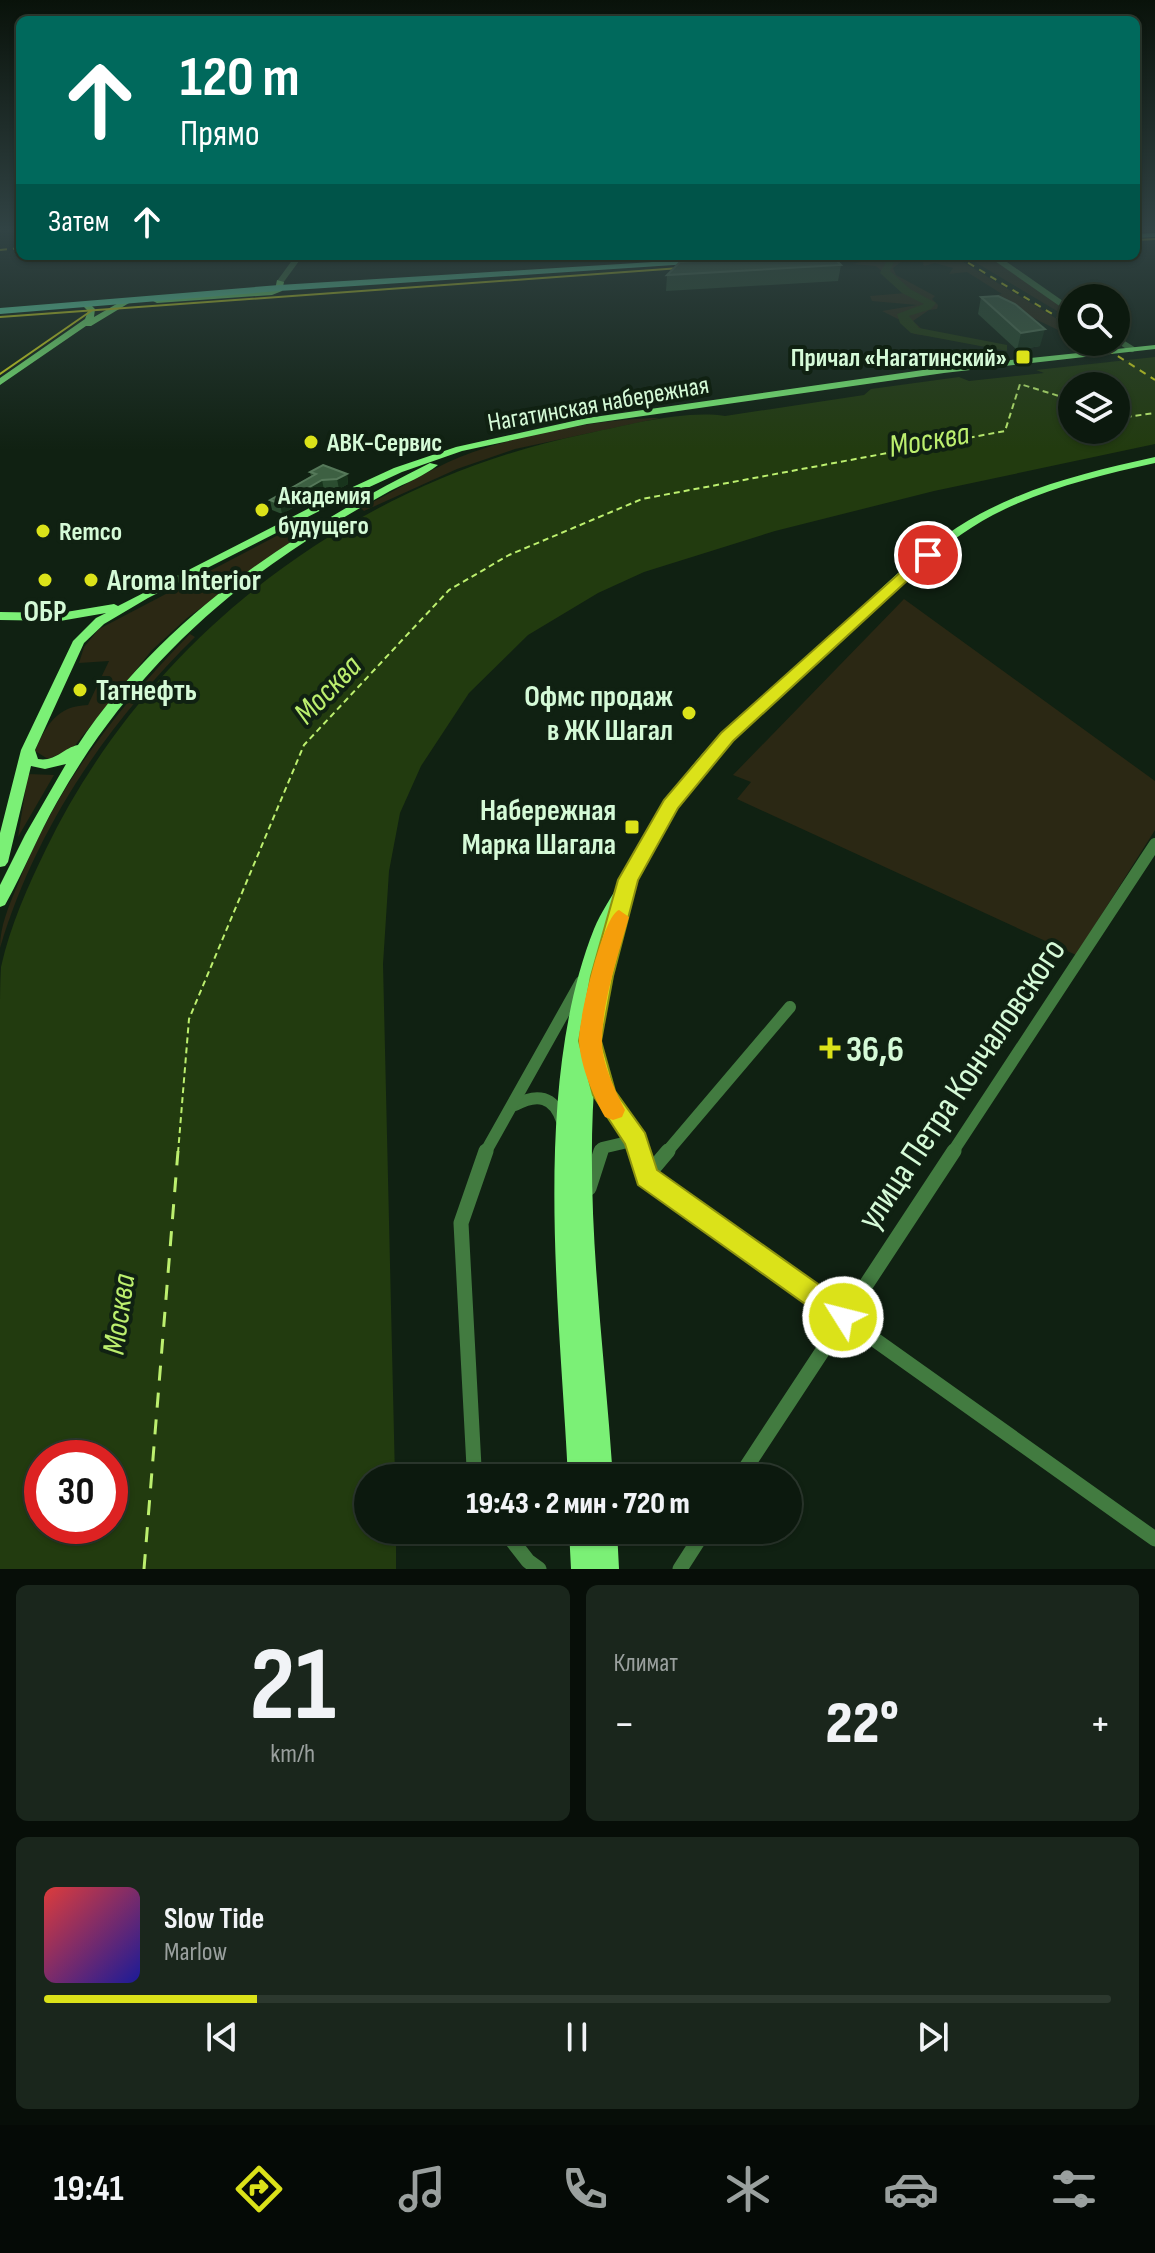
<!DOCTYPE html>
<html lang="ru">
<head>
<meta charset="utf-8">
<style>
  body { margin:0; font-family:"Sofia Sans Condensed",sans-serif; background:#1a261c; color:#f1f3f6; height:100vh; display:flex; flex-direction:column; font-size:30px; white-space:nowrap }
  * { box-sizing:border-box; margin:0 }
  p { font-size:26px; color:#9aa09e }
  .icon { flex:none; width:44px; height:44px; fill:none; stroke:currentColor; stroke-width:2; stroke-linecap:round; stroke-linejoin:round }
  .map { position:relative; height:1569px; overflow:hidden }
  .side { display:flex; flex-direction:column; gap:16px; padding:16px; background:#070e08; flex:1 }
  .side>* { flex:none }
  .banner { position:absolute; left:16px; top:16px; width:1124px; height:244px; border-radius:12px; box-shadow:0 2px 6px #0004,0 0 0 2px #2c382e; background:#00695c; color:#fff; overflow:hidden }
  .tools { position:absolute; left:1058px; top:284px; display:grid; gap:16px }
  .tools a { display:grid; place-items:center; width:72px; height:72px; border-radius:50%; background:#0c190e; box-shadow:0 2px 6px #0004,0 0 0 2px #2c382e; font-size:40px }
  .speed { position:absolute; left:24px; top:1440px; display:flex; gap:16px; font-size:40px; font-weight:700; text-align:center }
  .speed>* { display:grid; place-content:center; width:104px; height:104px; border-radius:50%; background:#0c190e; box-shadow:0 2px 6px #0004,0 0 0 2px #2c382e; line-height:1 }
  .speed .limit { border:12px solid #d22; background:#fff; color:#111 }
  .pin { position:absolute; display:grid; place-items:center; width:68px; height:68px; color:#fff; margin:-34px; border:4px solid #fff; border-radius:50%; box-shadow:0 2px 8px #0007 }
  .me { position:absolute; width:88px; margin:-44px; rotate:306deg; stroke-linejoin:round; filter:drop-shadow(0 0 6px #0008) }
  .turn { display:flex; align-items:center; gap:28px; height:168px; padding:0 32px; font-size:36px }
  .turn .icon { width:104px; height:104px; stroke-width:2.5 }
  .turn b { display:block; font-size:56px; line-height:68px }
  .then { display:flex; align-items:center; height:76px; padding:0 32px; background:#0003; gap:16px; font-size:30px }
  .big { font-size:60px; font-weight:800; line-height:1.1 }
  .side .tile { flex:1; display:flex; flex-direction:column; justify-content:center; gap:12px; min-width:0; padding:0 28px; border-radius:12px; background:#1a261c }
  .side .dial { align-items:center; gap:0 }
  .dial b { font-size:104px; line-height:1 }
  .song { display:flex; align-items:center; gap:24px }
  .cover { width:96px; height:96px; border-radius:12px; background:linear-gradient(135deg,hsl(0 70% 55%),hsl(240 70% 35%)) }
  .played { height:8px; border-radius:4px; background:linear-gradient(90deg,#dbe219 20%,#2c382e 20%) }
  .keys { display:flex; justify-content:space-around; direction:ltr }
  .heat { display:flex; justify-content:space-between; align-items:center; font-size:44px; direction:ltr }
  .side .tiles { flex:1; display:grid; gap:16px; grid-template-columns:1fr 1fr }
  .tile:last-child { grid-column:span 2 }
  .trip { position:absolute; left:354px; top:1464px; width:448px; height:80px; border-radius:40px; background:#0c190e; box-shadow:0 2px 6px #0004,0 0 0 2px #2c382e; font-weight:800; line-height:80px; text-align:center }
  .dock { display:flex; height:128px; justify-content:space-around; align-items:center; background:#050a06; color:#9aa09e }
  .dock .icon { width:56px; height:56px }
  .dock .active { color:#dbe219 }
  .dock b { font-size:36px; color:#f1f3f6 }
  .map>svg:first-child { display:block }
</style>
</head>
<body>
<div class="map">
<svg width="1155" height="1569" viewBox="0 0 1155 1569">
  <rect width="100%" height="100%" fill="#102112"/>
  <g fill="#2b2814">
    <path d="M920,256h33l119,72 -14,2 -60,-29 -7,-5 11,-2 -35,-22 -18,2 4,-6 -18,-5 -11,3z"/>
    <path d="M965,256h24l83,58v6z"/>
    <path d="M865,261l36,1 -8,6 3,7 39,21 -3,3 6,6 -1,4 -8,1 -16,11 13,12 35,7 -47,-6 -10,-12 -22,-11 35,-6 -45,-4 -2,-5 36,-3 -30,-27 -24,-2z"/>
    <path d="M660,418l-145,31 -58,20 -93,42 -3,-3c33,-16 65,-37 99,-51 51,-21 144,-39 200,-39z"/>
    <path d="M305,521h7l2,5 -127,92 -35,32 -80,99 -24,10 -13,-8c12,-27 22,-45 53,-46l21,-44 -30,2 5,-16 15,-18z"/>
    <path d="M904,599l251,182v49l-79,125 -339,-156 14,-17 -18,-7z"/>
    <path d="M190,634l5,3c-89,88 -159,191 -195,311 0,-23 9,-42 18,-64 37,-96 100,-177 172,-250z"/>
    <path d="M28,774l26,1 -36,62z"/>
  </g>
  <path fill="#223b0f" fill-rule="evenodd" d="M1155,357v87l-221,47 -159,40 -131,41 -46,21 -70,42 -59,58 -48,73 -21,47 -11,58 -6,93 12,514h-27v52h28v39h-396c0,-143 0,-285 0,-428 0,-39 0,-79 0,-119 0,-17 0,-38 1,-55 9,-41 27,-81 45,-118 103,-213 308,-368 539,-415 44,-9 98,-24 140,-18l139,-21 7,-6 88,-12 10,4 75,-8 -8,-3zM1116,386v44h-44v-44zM42,1458h68v68h-68z"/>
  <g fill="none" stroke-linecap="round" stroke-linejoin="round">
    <path fill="#223b0f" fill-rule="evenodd" d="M886,262h8l-4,9 20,18 26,14 -5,6 -22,7 10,12 88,17v6l-96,-18 -11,-10 -3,-9 27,-10 -22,-11 -22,-20z"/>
    <g stroke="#bcef6e" stroke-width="2" stroke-dasharray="6 4" stroke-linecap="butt">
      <path d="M1116,414l10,3 29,-4"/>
      <path d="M178,1153l11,-134 115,-274 145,-155 60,-35 133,-56 363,-68 15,-47 52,16"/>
    </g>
    <path stroke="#bcef6e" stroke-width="3" stroke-dasharray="15 12" stroke-linecap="butt" d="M144,1569l34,-418"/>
    <g stroke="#427b40" stroke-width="6">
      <path d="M993,256l79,55"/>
      <path d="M280,282l19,-26"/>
      <path d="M1116,339l16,10"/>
    </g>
    <g stroke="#427b40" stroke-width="12">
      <path d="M593,1055l12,40 31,45 4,13"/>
      <path d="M515,1105c22,-12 39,-9 47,16"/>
      <path d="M485,1153l96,-171"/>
      <path d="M600,1153l2,-5 34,-8"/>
      <path d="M666,1153l124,-146"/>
      <path d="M952,1153l203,-309"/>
    </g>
    <g stroke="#427b40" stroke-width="15">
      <path d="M639,1151l7,26 509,362"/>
      <path d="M646,1177l22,-26"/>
      <path d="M589,1188l12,-37"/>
      <path d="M478,1478l-4,-11 -13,-244 25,-72"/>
      <path d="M739,1478l215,-327"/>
      <path d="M504,1530l24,31 11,8"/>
      <path d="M680,1569l25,-39"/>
    </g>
    <g fill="#7bf076" fill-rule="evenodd">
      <path d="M277,280l7,2 -2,9 -10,4 -115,8 -4,-2 4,-2 114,-8 4,-1z"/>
      <path d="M127,298l7,2 -43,26h-5l-86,59v-7l85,-59 3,-8 -5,-5 1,-2h6l5,5 -1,8z"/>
      <path d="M1155,345v4l-211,24 -357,51 -125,27 -60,21 -63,29 -191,97 -44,26 -20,19 -49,107 3,9c18,3 25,-11 40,-14 85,-129 216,-214 352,-282l8,2c-14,11 -32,18 -48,26 -34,19 -67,38 -99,60 -97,65 -176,148 -234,251 -19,33 -33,69 -52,103l-5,2v-22l25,-50 41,-71 -21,5 -14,-3 -23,96 -3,4 -5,1v-34l21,-83 52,-109 23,-23 10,-5 -46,8 -60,-1v-8l60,1 54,-9 4,2 213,-109 63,-29 62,-21 131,-29 357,-51z"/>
      <path d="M1155,457v6c-55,12 -112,26 -162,52 -56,30 -100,76 -146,119 -49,46 -104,86 -145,140 -30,38 -52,82 -76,124l4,5c-13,53 -29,106 -34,161 -13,138 8,277 17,414h-22l-1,-6v6h-22c-8,-169 -37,-390 26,-549 7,-17 17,-31 26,-47 22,-40 44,-81 73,-117 38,-46 86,-82 130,-122 40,-36 78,-77 123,-108 62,-44 136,-62 209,-78z"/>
      <path d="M569,1530h24l1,26 -1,-26h24l2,39h-48z"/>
    </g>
    <g fill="#68eeb4" fill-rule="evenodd">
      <path d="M1155,233v4l-19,1v-4z"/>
      <path d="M701,259l3,4 -425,28 -279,23v-6l279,-23z"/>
    </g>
    <g stroke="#dbe219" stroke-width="2">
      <path d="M1136,240l19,-1"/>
      <path d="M814,260l65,-4"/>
      <path d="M0,317l694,-50"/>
      <path d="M0,374l91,-63"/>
    </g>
    <g stroke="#dbe219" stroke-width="2" stroke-dasharray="7 6" stroke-linecap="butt">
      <path d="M0,250l20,-2"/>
      <path d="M957,256l115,70"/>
      <path d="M1096,342l59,38"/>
    </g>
  </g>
  <g fill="#2b4d30">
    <path d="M841,265l-3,16 -172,10 1,-16z"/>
    <path d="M981,297l59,49 -23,4 -39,-36z"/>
    <path d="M310,472l37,2 1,10 -9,5 -15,1 -42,24 -10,-4 -2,-10 41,-24z"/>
  </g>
  <g fill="#18341c">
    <path d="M1045,329l-5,17 -23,4 4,-17z"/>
    <path d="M347,474l1,10 -9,5 -2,-10z"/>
    <path d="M322,480l2,10 -42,24 -2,-10z"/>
  </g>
  <g fill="#3d6042" stroke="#557859" stroke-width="2">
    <path d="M771,256h61l9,9 -174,10 13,-13z"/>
    <path d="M998,296l17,8 30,25 -24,4 -40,-36z"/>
    <path d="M323,465l24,9 -10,5 -15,1 -42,24 -10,-4 46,-26 -6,-2z"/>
  </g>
  <linearGradient id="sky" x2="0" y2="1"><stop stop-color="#09120a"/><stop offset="0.51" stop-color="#314344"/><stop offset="1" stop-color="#314344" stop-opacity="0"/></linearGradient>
  <rect width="1155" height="450" fill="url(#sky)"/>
  <path fill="#dbe219" stroke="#8e9310" stroke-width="2" d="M923,552l12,3 -202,186 -55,67 -40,72 -25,96 -12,65 14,50 30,42 12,37 195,138 4,9 -4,10 -9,4 -205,-146 -13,-41 -32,-49 -14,-54 12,-65 27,-96 46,-80 57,-67z"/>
  <path fill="#f59e0b" d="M619,910l10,7c-11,39 -26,82 -27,122 -1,23 13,51 23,71l-3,7 -9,3 -8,-3c-12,-21 -24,-50 -26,-75 -1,-21 24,-127 40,-132z"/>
  <g fill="#dbe219" stroke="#102112" stroke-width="3">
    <rect x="1015" y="349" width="16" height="16" rx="4"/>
    <circle cx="311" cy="442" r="8"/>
    <circle cx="262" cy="510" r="8"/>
    <circle cx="43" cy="531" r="8"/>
    <circle cx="45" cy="580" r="8"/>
    <circle cx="91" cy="580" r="8"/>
    <circle cx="80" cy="690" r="8"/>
    <circle cx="689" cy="713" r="8"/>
    <rect x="624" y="819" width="16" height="16" rx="4"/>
    <path d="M826 1036h8v8h8v8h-8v8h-8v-8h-8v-8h8z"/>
  </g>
  <g text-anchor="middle" stroke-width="8" stroke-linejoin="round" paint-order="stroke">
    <g font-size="26" font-weight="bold" fill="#d5fad7" stroke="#102112" text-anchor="start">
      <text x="1007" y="366" text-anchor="end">Причал «Нагатинский»</text>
      <text x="327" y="451">АВК-Сервис</text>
      <text x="278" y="504">Академия<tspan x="278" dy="30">будущего</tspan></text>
      <text x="59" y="540">Remco</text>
    </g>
    <g font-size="26" fill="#d5fad7" stroke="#102112">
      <text transform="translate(598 403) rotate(-10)" y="9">Нагатинская набережная</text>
    </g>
    <g font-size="30" font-weight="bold" fill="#d5fad7" stroke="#102112" text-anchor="start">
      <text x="107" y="590">Aroma Interior</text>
      <text x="45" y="621" text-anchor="middle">ОБР</text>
      <text x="96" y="700">Татнефть</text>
      <text x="673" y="706" text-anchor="end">Офмс продаж<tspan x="673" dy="34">в ЖК Шагал</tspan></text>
      <text x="616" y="820" text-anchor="end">Набережная<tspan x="616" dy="34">Марка Шагала</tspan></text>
    </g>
    <g font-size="32" font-style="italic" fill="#bcef6e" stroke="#102112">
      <text transform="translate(929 439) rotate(-10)" y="11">Москва</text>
      <text transform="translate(327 689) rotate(-46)" y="11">Москва</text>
      <text transform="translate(118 1314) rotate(-82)" y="11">Москва</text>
    </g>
    <g font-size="36" font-weight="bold" fill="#d5fad7" stroke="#102112" text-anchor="start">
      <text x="846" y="1061">36,6</text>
    </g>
    <g font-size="36" fill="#d5fad7" stroke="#102112">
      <text transform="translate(960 1083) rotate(-56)" y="13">улица Петра Кончаловского</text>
    </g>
  </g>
</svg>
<div class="tools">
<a><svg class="icon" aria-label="search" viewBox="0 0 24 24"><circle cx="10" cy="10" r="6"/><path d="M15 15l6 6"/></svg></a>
<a><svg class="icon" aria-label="layers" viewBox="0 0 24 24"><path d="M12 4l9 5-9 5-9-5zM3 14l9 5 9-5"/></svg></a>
</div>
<div class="speed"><div class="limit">30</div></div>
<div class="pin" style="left:928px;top:555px;background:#d93025"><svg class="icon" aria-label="arrive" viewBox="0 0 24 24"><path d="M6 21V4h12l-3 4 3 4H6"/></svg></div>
<svg class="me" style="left:843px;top:1317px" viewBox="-20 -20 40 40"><circle r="17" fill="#dbe219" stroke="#fff" stroke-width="3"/><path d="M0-11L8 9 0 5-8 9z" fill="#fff"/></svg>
<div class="trip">19:43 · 2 мин · 720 m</div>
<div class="banner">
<div class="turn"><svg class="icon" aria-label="ahead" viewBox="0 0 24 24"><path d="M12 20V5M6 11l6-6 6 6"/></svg><div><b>120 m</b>Прямо</div></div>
<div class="then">Затем<svg class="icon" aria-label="ahead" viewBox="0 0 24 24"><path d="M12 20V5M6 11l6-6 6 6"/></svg></div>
</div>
</div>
<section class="side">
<div class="tiles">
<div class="tile dial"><b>21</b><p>km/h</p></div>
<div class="tile"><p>Климат</p>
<div class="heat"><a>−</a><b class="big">22°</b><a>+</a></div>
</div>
<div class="tile">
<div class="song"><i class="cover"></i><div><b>Slow Tide</b><p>Marlow</p></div></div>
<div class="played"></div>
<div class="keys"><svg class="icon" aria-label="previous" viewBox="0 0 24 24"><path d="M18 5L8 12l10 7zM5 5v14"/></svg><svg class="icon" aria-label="pause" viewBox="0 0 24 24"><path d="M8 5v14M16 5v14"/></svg><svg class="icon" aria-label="next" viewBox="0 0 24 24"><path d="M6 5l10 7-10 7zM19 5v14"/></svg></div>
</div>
</div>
</section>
<nav class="dock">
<b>19:41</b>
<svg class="icon active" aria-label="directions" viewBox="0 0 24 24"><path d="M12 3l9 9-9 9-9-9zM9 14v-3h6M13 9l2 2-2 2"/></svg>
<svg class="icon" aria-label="music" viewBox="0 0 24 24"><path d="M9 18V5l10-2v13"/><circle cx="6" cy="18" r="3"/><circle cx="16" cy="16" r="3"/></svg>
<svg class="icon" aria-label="phone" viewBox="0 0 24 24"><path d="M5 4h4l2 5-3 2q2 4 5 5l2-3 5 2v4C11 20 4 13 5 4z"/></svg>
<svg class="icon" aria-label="climate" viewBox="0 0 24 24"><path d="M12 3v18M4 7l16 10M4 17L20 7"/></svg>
<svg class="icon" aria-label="car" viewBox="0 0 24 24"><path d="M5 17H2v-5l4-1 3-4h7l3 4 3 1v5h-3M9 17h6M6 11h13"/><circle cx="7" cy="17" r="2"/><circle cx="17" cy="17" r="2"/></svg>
<svg class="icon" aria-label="filters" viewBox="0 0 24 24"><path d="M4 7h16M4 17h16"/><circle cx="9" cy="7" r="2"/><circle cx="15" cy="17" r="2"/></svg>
</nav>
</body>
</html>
